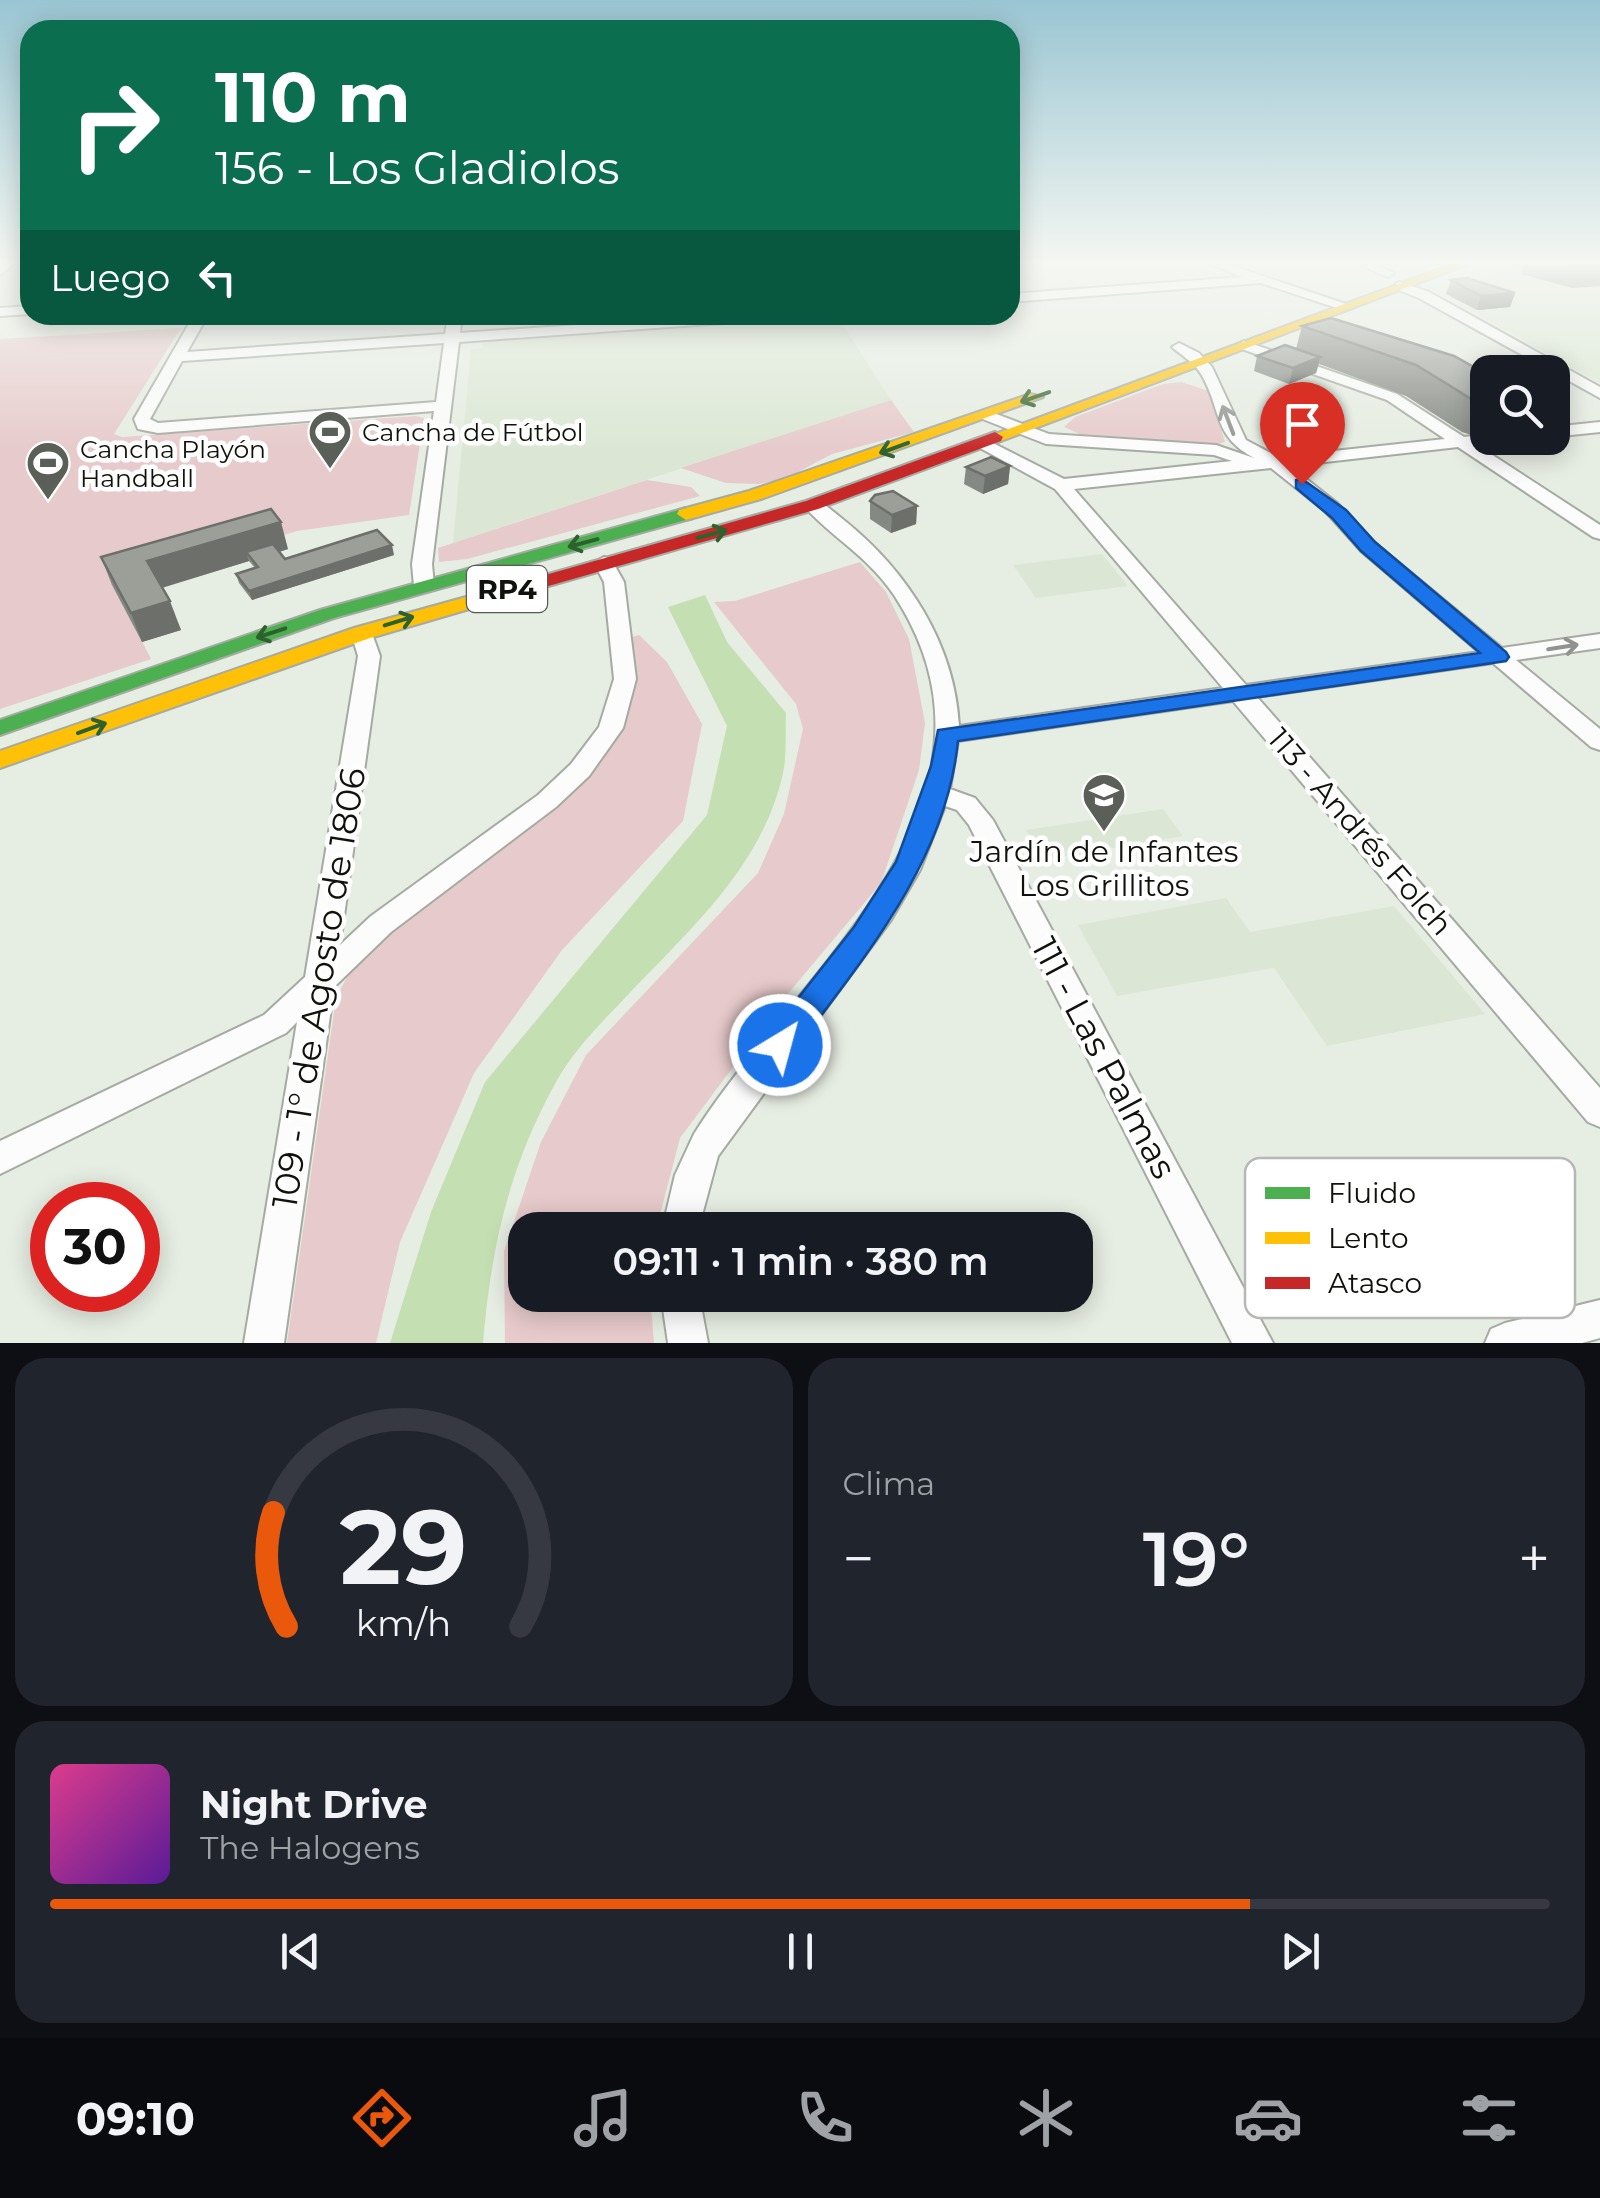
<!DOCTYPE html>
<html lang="es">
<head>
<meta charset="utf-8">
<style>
  body { margin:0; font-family:Montserrat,sans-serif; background:#20242c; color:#f1f3f6; height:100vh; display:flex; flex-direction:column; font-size:38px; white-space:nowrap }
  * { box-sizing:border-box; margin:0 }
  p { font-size:32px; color:#9ea1a6 }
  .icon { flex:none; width:55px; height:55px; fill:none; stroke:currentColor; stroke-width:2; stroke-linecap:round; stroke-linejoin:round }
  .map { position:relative; height:1343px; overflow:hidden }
  .side { display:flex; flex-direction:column; gap:15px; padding:15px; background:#0d0f14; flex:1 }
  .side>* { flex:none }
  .hud { position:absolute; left:20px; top:20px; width:1000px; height:305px; border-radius:30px; box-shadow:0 5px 25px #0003; background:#0b6e4f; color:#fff; overflow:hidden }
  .controls { position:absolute; left:1470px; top:355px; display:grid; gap:20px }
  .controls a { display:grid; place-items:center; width:100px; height:100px; border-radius:20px; background:#171b24; box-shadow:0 5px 25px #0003; font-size:50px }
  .speed { position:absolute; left:30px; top:1182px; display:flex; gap:20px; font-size:50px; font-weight:700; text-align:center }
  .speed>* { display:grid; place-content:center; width:130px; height:130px; border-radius:50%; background:#171b24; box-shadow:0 5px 25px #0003; line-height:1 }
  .speed .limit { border:15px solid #d22; background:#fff; color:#111 }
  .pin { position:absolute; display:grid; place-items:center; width:85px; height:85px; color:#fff; margin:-102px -42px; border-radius:50% 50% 50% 0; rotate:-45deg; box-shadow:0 0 10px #0007 }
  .pin .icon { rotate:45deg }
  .me { position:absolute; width:110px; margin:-55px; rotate:37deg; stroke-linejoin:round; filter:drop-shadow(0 0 8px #0008) }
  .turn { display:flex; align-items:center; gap:35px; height:210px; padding:0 30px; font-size:45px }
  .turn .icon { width:130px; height:130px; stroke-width:2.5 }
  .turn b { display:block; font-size:70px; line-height:85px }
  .then { display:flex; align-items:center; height:95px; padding:0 30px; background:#0003; gap:20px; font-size:38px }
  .big { font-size:75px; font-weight:600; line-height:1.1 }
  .side .widget { flex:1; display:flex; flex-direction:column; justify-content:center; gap:15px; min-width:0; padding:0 35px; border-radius:30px; background:#20242c }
  .side .dial { align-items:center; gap:0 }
  .dial svg { height:260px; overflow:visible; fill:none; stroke:#363941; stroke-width:7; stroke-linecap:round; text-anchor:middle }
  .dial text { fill:#f1f3f6; stroke:none }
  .song { display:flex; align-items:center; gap:30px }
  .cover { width:120px; height:120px; border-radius:15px; background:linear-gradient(135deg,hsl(330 70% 55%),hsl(270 70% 35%)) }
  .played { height:10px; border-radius:5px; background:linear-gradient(90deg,#ea580c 80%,#363941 80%) }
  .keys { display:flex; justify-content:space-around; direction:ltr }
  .heat { display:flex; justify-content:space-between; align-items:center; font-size:55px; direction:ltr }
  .side .tiles { flex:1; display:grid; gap:15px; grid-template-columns:1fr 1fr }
  .widget:last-child { grid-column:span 2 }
  .trip { position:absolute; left:508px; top:1212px; width:585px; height:100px; border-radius:30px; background:#171b24; box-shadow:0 5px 25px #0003; font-weight:600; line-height:100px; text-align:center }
  .tab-bar { display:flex; height:160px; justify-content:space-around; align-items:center; background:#090b0e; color:#9ea1a6 }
  .tab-bar .icon { width:70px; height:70px }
  .tab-bar .active { color:#ea580c }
  .tab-bar b { font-size:45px; color:#f1f3f6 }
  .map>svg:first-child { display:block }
</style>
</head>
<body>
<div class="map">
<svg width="1600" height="1343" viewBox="0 0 1600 1343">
  <rect width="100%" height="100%" fill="#e6ede2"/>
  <g fill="#dbe7d4">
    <path d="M1517,265h83v118l-157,-88 3,-5z"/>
    <path d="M838,317l53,83 -438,143 18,-194 12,-1v-6z"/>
    <path d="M1102,554l26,32 -92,12 -23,-33z"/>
    <path d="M1163,809l20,27 -141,24 -16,-30z"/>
    <path d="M1226,898l24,34 144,-26 91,108 -158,32 -53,-78 -157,28 -39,-71z"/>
  </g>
  <g fill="#e7cacb">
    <path d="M181,328l-67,106 8,3 294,-21 8,2 -15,97 -112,16 -184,54 38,74 -151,50v-370z"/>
    <path d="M1181,382l28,9 16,51 -11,3 -128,-8 -22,-10 11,-10 88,-33z"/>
    <path d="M891,400l23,32 -82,22 -47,25 -26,5 -33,-1 -45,-15z"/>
    <path d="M647,480l44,7 9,9 -233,63 -28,3 -1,-14z"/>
    <path d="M860,562l26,30 23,47 16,84 -6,47 -38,113 -95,113 -106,142 -24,92h-131v65h125l4,48h-149l-1,-92 37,-109 45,-87 172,-182 26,-59 19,-85 -7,-25 -82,-102 21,-1z"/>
    <path d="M639,635l28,27 35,62 -19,97 -121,129 -88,123 -74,169 -24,101h-89l49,-345 19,-36 34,-37 197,-148c37,-41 55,-84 46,-140z"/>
  </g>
  <path fill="#c4dfb2" d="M705,595l22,47 59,71c-1,19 1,41 -3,60 -20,94 -97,160 -160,227 -24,25 -50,51 -67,82 -47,85 -65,165 -73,261h-93l41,-131 54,-130 222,-267 20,-89 -59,-119z"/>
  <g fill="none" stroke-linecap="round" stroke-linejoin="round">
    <defs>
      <g id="street">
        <path d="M0,265h12l-12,10z"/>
        <path d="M1213,265h17l125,42 -12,3 -82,-27 -251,19v-8l232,-17z"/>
        <path d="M1360,265h16l18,8 -6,4z"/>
        <path d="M1400,282l29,10 171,95v11l-181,-100 -23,-9v-6z"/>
        <path d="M30,306v8l-30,2v-8z"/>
        <path d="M194,315h14l-21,37 258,-18 3,-19h14l-2,18 263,-18h65l-7,4 -322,23 -27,222 2,22 -10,6 -10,-6 -2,-22 22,-153 -276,22 -20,-4 -4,-10zM444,343l-8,59 -278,21 -8,-4 32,-58z"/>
        <path d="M1244,341l153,53 67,43 24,-3v4h18l-2,4 -27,3 123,80v14l-7,-2 -135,-90 -168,19 47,37 38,40 127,105 98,-14v14l-84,12 84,69v21l-9,-3 -98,-84 -236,34 343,391v39l-12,-5 -355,-421 -275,40 -8,48 25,9 18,22 280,523h-41l-263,-518 -12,-15 -12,-4 -25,64 -29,50 -173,236 -20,74h-36l13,-55 19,-41c99,-159 337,-329 200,-539 -27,-40 -62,-57 -91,-90l3,-4c15,-3 27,11 39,20 62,50 110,123 114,205l264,-38 -168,-199 -84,-46 8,-5 6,1 79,40 168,-18 -18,-6 -168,-11 -66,-26 -2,-3 8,-5 63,24 167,11 38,13c-42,-22 -32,-49 -53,-84 -7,-12 -19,-18 -29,-27l7,-4 20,10 13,14 34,73 32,17 167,-18 -58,-39 -148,-52 -2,-3zM1271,468l54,43 36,40 118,101 -233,33 -172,-196z"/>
        <path d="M1600,422v10l-48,5v-10z"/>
        <path d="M604,557l7,2 13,23 12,97 -13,49 -34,48 -33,31 -165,125 -57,55 -50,356h-40l53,-321 -11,11 -286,141v-33l264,-126 41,-38 53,-321 -7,-23 3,-5h16l10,28 -40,289 31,-29 167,-121 33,-31 28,-37 15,-48 -10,-97 -10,-19z"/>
        <path d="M661,1295h38l9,48h-40z"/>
        <path d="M1600,1300v38l-18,5h-97l6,-14 14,-6z"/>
      </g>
      <path id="fast" d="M686,508l7,2v8l-359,100 -334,117v-15l320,-110z"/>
      <g id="slow">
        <path d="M1450,265h16l-465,176 -6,1 -8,-5z"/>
        <path d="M1030,394l13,3 -282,102 -75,21 -9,-6 2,-4 70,-19z"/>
        <path d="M517,583l7,2 3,4 -3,4 -154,45 -370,130v-17l354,-123z"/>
      </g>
      <path id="jam" d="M995,432l8,5 -2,4 -183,68 -294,84h-14l-3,-4 3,-4 296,-84z"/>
    </defs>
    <use href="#street" stroke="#a5aaa2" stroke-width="4"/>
    <use href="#fast" stroke="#a5aaa2" stroke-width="4"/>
    <use href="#slow" stroke="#a5aaa2" stroke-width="4"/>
    <use href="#jam" stroke="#a5aaa2" stroke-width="4"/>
    <use href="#street" fill="#fbfcfb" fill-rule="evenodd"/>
    <use href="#fast" fill="#4caf50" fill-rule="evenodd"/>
    <use href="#slow" fill="#ffc107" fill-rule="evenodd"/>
    <use href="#jam" fill="#c62828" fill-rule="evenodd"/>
  </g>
  <g fill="#858983">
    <path d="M1524,265h76v21l-28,2 -51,-14z"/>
    <path d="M1451,280l64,13 -5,14 -33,3 -31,-16z"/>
    <path d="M1302,326l186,49v61l-10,1 -16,-5 -56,-36 -87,-32 -3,9 -27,11 -35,-13 3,-15 39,-7z"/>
    <path d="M1010,466l-2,18 -25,10 -19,-10 2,-17z"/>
    <path d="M870,501l47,5 -1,18 -25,9 -21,-14z"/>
    <path d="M288,549l-9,3 6,7 109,-4 -142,45 -13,-17 -3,-9 19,-6 -6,-7 -87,27 19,42 -39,12 -30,-57 -11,-28z"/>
  </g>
  <g fill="#6c6f6a">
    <path d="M1515,293l-5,14 -33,3 4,-14z"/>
    <path d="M1320,357l-4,16 -27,11 4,-16z"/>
    <path d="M1488,410v26l-10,1z"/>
    <path d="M1010,466l-2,18 -25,10 2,-18z"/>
    <path d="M917,506l-1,18 -25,9 1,-18z"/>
    <path d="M281,522l7,27 -35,11 -7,-8 3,9 -92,28 -10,-28z"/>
    <path d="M392,545l2,10 -142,45 -3,-9z"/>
    <path d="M170,601l11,29 -39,12 -11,-29z"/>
  </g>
  <g fill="#9b9f98" stroke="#6c6f6a" stroke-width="2.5">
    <path d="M1570,265h30v1l-20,1z"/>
    <path d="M1467,278l48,15 -34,3 -30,-16z"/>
    <path d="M1331,318l123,38 34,19v29l-15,-4 -57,-35 -114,-39z"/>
    <path d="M1285,345l35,12 -27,11 -36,-12z"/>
    <path d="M991,457l19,9 -25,10 -19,-9z"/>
    <path d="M893,491l24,15 -25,9 -22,-14 5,-6z"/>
    <path d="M271,509l10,13 -134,39 23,40 -39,12 -30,-56z"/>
    <path d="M377,530l15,15 -143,46 -13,-17 22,-7 -12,-15 27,-8 12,15z"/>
  </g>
  <defs><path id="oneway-shaft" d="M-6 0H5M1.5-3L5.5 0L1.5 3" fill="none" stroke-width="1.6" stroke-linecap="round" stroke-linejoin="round" transform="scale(2.5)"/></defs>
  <g stroke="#2e612e">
    <use href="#oneway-shaft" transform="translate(1035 397) rotate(161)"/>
    <use href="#oneway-shaft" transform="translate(894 448) rotate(160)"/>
    <use href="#oneway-shaft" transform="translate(712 534) rotate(-15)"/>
    <use href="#oneway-shaft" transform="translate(583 543) rotate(165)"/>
    <use href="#oneway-shaft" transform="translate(399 621) rotate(-17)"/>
    <use href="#oneway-shaft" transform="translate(271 633) rotate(162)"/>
    <use href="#oneway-shaft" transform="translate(92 728) rotate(-20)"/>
  </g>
  <g stroke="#91938f">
    <use href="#oneway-shaft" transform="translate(1228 420) rotate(-111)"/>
    <use href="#oneway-shaft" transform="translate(1563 647) rotate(-9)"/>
  </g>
  <linearGradient id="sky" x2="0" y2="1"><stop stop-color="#99c5d2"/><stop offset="0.58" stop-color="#f4f7f2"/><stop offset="1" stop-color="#f4f7f2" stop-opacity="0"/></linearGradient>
  <rect width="1600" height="453" fill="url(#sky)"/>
  <path fill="#1a73e8" stroke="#114b97" stroke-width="2.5" d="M1302,479l44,31 29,32 131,110 3,5 -3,4 -548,80c-12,122 -96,219 -166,313l-12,4 -11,-4 -5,-9 5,-10 85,-108 42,-65 35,-96 7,-36 542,-77 -119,-102 -29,-33 -36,-30v-8z"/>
  <defs>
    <symbol id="stadium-pin" viewBox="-11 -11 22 30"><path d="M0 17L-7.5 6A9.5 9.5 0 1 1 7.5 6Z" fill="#5a5f57" stroke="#fff"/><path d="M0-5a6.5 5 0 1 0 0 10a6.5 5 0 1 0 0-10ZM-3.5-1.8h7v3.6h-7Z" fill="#fff"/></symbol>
    <symbol id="school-pin" viewBox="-11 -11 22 30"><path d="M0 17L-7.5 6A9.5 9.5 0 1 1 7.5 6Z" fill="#5a5f57" stroke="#fff"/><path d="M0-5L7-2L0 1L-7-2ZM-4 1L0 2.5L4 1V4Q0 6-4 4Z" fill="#fff"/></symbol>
  </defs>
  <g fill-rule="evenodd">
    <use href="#stadium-pin" x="305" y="407" width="50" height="68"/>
    <use href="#stadium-pin" x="23" y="438" width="50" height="68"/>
    <use href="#school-pin" x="1079" y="770" width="50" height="68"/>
  </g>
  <g text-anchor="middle" stroke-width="9" stroke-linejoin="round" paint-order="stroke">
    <g font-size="25" fill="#0f130c" stroke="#fff" text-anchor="start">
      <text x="362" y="441">Cancha de Fútbol</text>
      <text x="80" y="458">Cancha Playón<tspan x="80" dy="29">Handball</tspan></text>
    </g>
    <rect fill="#fff" stroke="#575a55" stroke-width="2.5" x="467" y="566" width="80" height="46" rx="8"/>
    <g font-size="28" font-weight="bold" fill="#0f130c">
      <text x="507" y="599">RP4</text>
    </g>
    <g font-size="30" fill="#0f130c" stroke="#fff">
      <text transform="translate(1360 832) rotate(49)" y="10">113 - Andrés Folch</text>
    </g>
    <g font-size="30" fill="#0f130c" stroke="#fff">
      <text x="1104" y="862">Jardín de Infantes<tspan x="1104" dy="34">Los Grillitos</tspan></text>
    </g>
    <g font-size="35" fill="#0f130c" stroke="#fff">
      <text transform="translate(319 988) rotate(-81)" y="12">109 - 1° de Agosto de 1806</text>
      <text transform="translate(1104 1058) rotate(62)" y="12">111 - Las Palmas</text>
    </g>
  </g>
  <rect x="1245" y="1158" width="330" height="160" rx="15" fill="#fff" stroke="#b7b8b6" stroke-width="2.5"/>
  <rect x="1265" y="1187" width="45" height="12" fill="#4caf50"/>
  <rect x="1265" y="1232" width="45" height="12" fill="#ffc107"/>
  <rect x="1265" y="1277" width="45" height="12" fill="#c62828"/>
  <g font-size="28" fill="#0f130c">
    <text x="1328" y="1203">Fluido</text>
    <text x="1328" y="1248">Lento</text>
    <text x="1328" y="1293">Atasco</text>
  </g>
</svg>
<div class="controls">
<a><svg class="icon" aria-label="search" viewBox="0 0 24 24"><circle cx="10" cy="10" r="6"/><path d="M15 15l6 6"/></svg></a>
</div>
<div class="speed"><div class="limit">30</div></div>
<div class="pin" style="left:1302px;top:484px;background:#d93025"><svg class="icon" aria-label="arrive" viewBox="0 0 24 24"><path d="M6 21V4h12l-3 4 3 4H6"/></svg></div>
<svg class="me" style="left:780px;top:1045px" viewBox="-20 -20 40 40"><circle r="17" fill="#1a73e8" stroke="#fff" stroke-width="3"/><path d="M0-11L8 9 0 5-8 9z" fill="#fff"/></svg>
<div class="trip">09:11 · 1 min · 380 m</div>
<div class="hud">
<div class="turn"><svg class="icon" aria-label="right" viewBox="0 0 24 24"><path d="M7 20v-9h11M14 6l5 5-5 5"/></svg><div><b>110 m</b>156 - Los Gladiolos</div></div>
<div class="then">Luego<svg class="icon" aria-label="left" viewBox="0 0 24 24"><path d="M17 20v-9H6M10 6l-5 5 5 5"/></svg></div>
</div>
</div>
<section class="side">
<div class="tiles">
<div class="widget dial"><svg viewBox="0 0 100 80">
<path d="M14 69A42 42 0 1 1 86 69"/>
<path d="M14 69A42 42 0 0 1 10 34" stroke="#ea580c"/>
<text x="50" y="56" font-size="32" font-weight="700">29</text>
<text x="50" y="72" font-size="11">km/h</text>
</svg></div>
<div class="widget"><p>Clima</p>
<div class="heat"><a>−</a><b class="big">19°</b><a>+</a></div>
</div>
<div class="widget">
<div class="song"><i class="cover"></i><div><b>Night Drive</b><p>The Halogens</p></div></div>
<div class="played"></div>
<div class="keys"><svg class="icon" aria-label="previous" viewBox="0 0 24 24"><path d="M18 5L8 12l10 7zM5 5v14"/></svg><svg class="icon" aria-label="pause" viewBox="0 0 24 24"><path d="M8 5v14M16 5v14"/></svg><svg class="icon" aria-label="next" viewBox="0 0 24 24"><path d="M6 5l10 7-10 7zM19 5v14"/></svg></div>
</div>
</div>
</section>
<nav class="tab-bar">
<b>09:10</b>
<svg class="icon active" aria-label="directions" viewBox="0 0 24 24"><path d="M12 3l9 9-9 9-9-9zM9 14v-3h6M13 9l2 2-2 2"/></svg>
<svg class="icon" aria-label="music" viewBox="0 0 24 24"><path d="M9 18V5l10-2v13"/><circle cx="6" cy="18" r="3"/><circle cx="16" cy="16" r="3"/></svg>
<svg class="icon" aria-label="phone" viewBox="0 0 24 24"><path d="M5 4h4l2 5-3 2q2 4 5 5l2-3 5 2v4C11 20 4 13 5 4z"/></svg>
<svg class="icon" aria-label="climate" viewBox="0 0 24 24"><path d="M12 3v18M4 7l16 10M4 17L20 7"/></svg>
<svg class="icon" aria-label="car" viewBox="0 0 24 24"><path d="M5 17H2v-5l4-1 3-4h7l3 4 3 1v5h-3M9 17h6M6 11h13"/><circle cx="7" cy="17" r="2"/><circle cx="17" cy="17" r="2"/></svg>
<svg class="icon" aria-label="filters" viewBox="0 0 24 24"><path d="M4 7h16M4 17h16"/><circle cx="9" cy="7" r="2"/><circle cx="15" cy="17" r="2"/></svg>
</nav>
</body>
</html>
